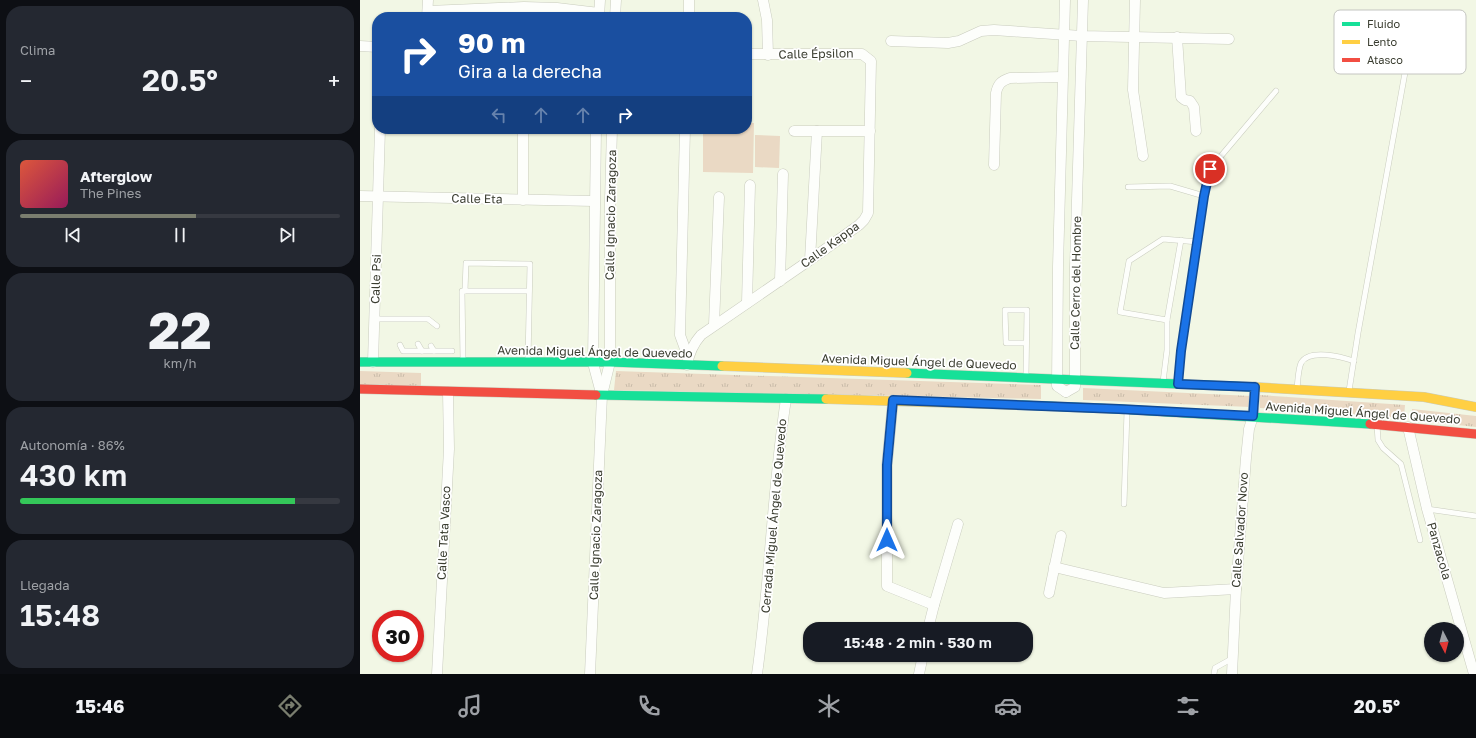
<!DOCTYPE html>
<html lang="es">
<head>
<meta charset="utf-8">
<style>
  body { margin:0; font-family:"Golos Text",sans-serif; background:#242831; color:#f1f3f6; height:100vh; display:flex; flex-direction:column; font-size:15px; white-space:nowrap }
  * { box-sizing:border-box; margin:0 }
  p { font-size:13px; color:#9ea1a6 }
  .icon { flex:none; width:22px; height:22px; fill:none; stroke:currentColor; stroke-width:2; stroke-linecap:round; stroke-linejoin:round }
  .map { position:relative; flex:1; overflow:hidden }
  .details { display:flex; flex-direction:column; gap:6px; padding:6px; background:#0d0f14; width:360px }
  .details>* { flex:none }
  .guide { position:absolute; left:12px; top:12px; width:380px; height:122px; border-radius:16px; box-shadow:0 1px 3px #0004; background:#1a4fa0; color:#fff; overflow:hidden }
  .needle { width:26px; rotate:174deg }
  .fabs { position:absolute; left:1064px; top:622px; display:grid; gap:8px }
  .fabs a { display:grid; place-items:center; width:40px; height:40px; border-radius:50%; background:#171b24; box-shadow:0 1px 3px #0004; font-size:20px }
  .speed { position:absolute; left:12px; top:610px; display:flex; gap:8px; font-size:20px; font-weight:700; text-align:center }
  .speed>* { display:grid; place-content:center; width:52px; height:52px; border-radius:50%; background:#171b24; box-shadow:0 1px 3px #0004; line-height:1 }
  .speed .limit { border:6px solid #d22; background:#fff; color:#111 }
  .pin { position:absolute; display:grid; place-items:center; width:34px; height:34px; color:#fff; margin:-17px; border:2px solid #fff; border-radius:50%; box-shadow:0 1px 4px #0007 }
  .me { position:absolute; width:44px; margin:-22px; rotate:0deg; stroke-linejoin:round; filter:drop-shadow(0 0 3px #0008) }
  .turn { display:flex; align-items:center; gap:14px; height:84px; padding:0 20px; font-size:18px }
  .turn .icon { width:52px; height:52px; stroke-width:2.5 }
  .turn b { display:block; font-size:28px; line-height:34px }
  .lanes { display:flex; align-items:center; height:38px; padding:0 20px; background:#0003; justify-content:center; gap:20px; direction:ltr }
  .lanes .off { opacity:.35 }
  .big { font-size:30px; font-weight:600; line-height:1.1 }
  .details .tile { flex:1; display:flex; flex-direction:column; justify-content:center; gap:6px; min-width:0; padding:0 14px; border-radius:16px; background:#242831 }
  .details .dial { align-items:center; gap:0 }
  .dial b { font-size:52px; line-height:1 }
  .song { display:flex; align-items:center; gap:12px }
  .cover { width:48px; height:48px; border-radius:6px; background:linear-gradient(135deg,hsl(10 70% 55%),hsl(330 70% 35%)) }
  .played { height:4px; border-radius:2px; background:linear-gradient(90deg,#7a7e6f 55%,#363941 55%) }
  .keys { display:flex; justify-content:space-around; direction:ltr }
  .heat { display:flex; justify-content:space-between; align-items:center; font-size:22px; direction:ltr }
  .charge { height:6px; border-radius:3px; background:linear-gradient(90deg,#34c759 86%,#363941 0) }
  .trip { position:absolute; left:443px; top:622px; width:230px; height:40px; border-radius:16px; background:#171b24; box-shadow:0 1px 3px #0004; font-weight:600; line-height:40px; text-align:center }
  .dock { display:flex; height:64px; justify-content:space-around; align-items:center; background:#090b0e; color:#9ea1a6 }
  .dock .icon { width:28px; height:28px }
  .dock .current { color:#7a7e6f }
  .dock b { font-size:18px; color:#f1f3f6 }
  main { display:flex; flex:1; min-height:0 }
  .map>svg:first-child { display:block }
</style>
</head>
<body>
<main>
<section class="details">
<div class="tile"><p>Clima</p>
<div class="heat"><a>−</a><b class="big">20.5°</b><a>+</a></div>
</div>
<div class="tile">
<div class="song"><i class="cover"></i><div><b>Afterglow</b><p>The Pines</p></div></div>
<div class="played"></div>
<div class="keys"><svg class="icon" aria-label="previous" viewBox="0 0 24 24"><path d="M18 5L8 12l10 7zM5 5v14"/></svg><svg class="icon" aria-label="pause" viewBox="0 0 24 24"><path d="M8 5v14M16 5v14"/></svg><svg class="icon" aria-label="next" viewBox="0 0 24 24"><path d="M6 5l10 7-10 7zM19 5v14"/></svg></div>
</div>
<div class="tile dial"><b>22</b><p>km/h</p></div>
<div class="tile"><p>Autonomía · 86%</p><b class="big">430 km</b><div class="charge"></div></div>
<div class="tile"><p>Llegada</p><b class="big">15:48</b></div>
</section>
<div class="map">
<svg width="1116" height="674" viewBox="0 0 1116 674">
  <defs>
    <pattern id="grass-tufts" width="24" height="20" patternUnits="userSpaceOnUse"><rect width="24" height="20" fill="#ead9c4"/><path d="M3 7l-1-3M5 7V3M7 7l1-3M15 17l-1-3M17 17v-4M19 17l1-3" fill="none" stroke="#c9bba9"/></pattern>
  </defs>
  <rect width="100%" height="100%" fill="#f2f7e5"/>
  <g fill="url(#grass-tufts)">
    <path d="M0,371l61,2v13l-61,-2z"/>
    <path d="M256,371l425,14v14l-427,-9z"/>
    <path d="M723,388l168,8 -1,11 -167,-7z"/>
    <path d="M900,395l145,10 -1,13 -144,-10z"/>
    <path d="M1052,409l64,7v11l-64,-7z"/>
  </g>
  <g fill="#ead9c4">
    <path d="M387,123h7l-1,50 -50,-1v-43h44z"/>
    <path d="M395,135l25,1 -1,32 -24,-1z"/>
  </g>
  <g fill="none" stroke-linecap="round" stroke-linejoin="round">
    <defs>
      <g id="lane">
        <path d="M768,187l42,-1 34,10 -23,155 -3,32"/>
        <path d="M844,196l6,-27 66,-78"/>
        <path d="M105,291l1,-28 64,1 -2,96"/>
        <path d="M15,319h53l9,7"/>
        <path d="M807,320l-47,-8 9,-51 34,-22 35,3"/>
        <path d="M58,344l4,7"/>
        <path d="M40,345l3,6h31"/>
        <path d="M71,346l3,5h18"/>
        <path d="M103,361l-1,-70h67"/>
        <path d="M666,376l1,-66h-22l1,33h20"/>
        <path d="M803,382l4,-32v-30l14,-80"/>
        <path d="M937,388c1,-7 1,-18 4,-25 8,-15 41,-6 53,-2"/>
        <path d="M989,391l9,-58 50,-277 -38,-6"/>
        <path d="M1017,425l1,15 5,8 18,16 19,76"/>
        <path d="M764,504l3,-93"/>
        <path d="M1067,509l49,7"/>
        <path d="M854,674l1,-6 18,-10"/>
      </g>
      <g id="street">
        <path d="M403,0l4,20 1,35"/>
        <path d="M705,0l-7,267 -1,119 9,6"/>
        <path d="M775,0l-2,90 10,66"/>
        <path d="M68,11l96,-4 33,1 42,5"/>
        <path d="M67,17l1,-17"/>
        <path d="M239,17l1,-17"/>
        <path d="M255,17l1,-17"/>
        <path d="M329,17v-17"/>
        <path d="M817,37l4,60 4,3 5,1 4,6 2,24"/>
        <path d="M531,41l57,2 11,-2 22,-10 13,-1 88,6 147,3"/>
        <path d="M0,46l17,1"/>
        <path d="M236,129l-3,234 8,30"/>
        <path d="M325,129l-5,206 8,22"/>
        <path d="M434,131h76"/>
        <path d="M634,165l2,-72c2,-9 5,-12 14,-15l52,-1"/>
        <path d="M0,196l234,5"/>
        <path d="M163,200v-71"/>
        <path d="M450,260l7,-129"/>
        <path d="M420,281l3,-107"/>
        <path d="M387,303l3,-118"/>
        <path d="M354,325l5,-128"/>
        <path d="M13,362l7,-233"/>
        <path d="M327,365c2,-12 6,-21 14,-30l109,-75 49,-35 5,-5 4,-7 3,-152 -9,-7h-115"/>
        <path d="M706,392l9,-5v-120l8,-267"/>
        <path d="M533,400l-6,65v121l47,19"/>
        <path d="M1048,427l19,82 47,165"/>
        <path d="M694,567l110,26 72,-4"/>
        <path d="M689,593l12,-57"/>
        <path d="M568,629l6,-24 24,-81"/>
        <path d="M77,674l12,-225 -1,-57"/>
        <path d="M230,674l12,-279 8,-33v-161l2,-72"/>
        <path d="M397,674c13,-91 15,-184 29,-275"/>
        <path d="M559,674l4,-19"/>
        <path d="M872,674l4,-85 10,-131 3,-29 4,-13 2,-29"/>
      </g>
      <g id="fast">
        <path d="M0,362h250l112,4"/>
        <path d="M547,373l347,14"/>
        <path d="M236,395l230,4"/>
        <path d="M661,405l98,4 251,15"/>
      </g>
      <g id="slow">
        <path d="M362,366l185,7"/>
        <path d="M894,387l170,10 52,10"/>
        <path d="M466,399l195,6"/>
      </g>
      <g id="jam">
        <path d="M0,389l236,6"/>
        <path d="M1010,424l106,10"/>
      </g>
    </defs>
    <use href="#lane" stroke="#c9ccbe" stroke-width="6"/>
    <use href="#street" stroke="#c9ccbe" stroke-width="11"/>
    <use href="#fast" stroke="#c9ccbe" stroke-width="10"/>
    <use href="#slow" stroke="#c9ccbe" stroke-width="10"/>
    <use href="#jam" stroke="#c9ccbe" stroke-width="10"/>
    <use href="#lane" stroke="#fdfefb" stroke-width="5"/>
    <use href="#street" stroke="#fdfefb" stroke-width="10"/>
    <use href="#fast" stroke="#16e098" stroke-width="9"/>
    <use href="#slow" stroke="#ffcf43" stroke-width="9"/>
    <use href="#jam" stroke="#f24e42" stroke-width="9"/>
  </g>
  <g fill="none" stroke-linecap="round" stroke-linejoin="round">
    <defs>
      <path id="route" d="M527,540v-75l6,-65 226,9 134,7 2,-29 -77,-3 3,-33 23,-155 6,-27"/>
    </defs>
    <use href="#route" stroke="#114b97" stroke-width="10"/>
    <use href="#route" stroke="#1a73e8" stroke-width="7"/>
  </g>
  <g text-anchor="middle" stroke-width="3.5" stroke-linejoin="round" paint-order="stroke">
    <g font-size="12" fill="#3a3d30" stroke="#fff">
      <text transform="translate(456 54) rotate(-1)" y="4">Calle Épsilon</text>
      <text transform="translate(117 199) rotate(1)" y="4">Calle Eta</text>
      <text transform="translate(251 215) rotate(-89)" y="4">Calle Ignacio Zaragoza</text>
      <text transform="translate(470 245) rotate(-36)" y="4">Calle Kappa</text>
      <text transform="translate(16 279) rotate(-88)" y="4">Calle Psi</text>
      <text transform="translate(716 283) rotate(-89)" y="4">Calle Cerro del Hombre</text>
      <text transform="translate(235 352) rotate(1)" y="4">Avenida Miguel Ángel de Quevedo</text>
      <text transform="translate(559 362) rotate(2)" y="4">Avenida Miguel Ángel de Quevedo</text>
      <text transform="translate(1003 413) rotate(4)" y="4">Avenida Miguel Ángel de Quevedo</text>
      <text transform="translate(414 516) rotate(-85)" y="4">Cerrada Miguel Ángel de Quevedo</text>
      <text transform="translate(880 530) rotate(-86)" y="4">Calle Salvador Novo</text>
      <text transform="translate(84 533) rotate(-87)" y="4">Calle Tata Vasco</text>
      <text transform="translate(236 535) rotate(-88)" y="4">Calle Ignacio Zaragoza</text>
      <text transform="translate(1079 551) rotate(74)" y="4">Panzacola</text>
    </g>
  </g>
  <rect x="974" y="10" width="132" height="64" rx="6" fill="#fff" stroke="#c4c5c1" stroke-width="1"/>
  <rect x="982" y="22" width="18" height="4" fill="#16e098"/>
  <rect x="982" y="40" width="18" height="4" fill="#ffcf43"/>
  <rect x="982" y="58" width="18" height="4" fill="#f24e42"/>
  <g font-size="11" fill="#3a3d30">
    <text x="1007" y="28">Fluido</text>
    <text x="1007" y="46">Lento</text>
    <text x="1007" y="64">Atasco</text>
  </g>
</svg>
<div class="fabs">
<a><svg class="needle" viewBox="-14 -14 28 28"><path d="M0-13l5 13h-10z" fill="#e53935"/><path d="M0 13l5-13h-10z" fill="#9ea1a6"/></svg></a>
</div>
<div class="speed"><div class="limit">30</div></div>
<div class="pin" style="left:850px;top:169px;background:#d93025"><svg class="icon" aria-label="arrive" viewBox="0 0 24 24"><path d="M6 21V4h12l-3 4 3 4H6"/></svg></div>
<svg class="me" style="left:527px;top:540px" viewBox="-20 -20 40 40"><path d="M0-17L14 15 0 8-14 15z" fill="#1a73e8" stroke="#fff" stroke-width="4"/></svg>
<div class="trip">15:48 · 2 min · 530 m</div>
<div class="guide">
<div class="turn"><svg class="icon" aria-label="right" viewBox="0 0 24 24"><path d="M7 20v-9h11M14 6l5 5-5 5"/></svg><div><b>90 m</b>Gira a la derecha</div></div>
<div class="lanes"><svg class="icon off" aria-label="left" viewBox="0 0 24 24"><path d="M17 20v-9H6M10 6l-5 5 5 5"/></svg><svg class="icon off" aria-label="ahead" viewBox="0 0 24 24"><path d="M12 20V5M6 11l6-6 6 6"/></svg><svg class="icon off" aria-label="ahead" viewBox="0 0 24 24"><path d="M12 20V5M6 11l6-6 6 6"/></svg><svg class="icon" aria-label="right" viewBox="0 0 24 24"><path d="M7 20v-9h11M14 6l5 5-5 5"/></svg></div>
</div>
</div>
</main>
<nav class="dock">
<b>15:46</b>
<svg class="icon current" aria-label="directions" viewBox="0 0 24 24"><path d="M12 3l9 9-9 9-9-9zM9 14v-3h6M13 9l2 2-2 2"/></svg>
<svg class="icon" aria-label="music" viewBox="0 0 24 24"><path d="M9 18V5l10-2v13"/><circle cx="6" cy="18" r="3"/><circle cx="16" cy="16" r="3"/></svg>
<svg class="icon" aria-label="phone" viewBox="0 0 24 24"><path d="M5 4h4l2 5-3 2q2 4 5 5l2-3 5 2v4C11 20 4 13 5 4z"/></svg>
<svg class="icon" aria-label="climate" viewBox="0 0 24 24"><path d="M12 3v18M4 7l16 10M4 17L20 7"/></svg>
<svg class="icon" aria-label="car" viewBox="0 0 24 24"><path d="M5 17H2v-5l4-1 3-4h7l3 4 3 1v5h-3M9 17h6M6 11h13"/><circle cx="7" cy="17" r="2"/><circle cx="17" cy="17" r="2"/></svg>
<svg class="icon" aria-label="filters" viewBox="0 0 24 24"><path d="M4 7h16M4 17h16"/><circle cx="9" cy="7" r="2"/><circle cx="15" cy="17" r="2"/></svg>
<b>20.5°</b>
</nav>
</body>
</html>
